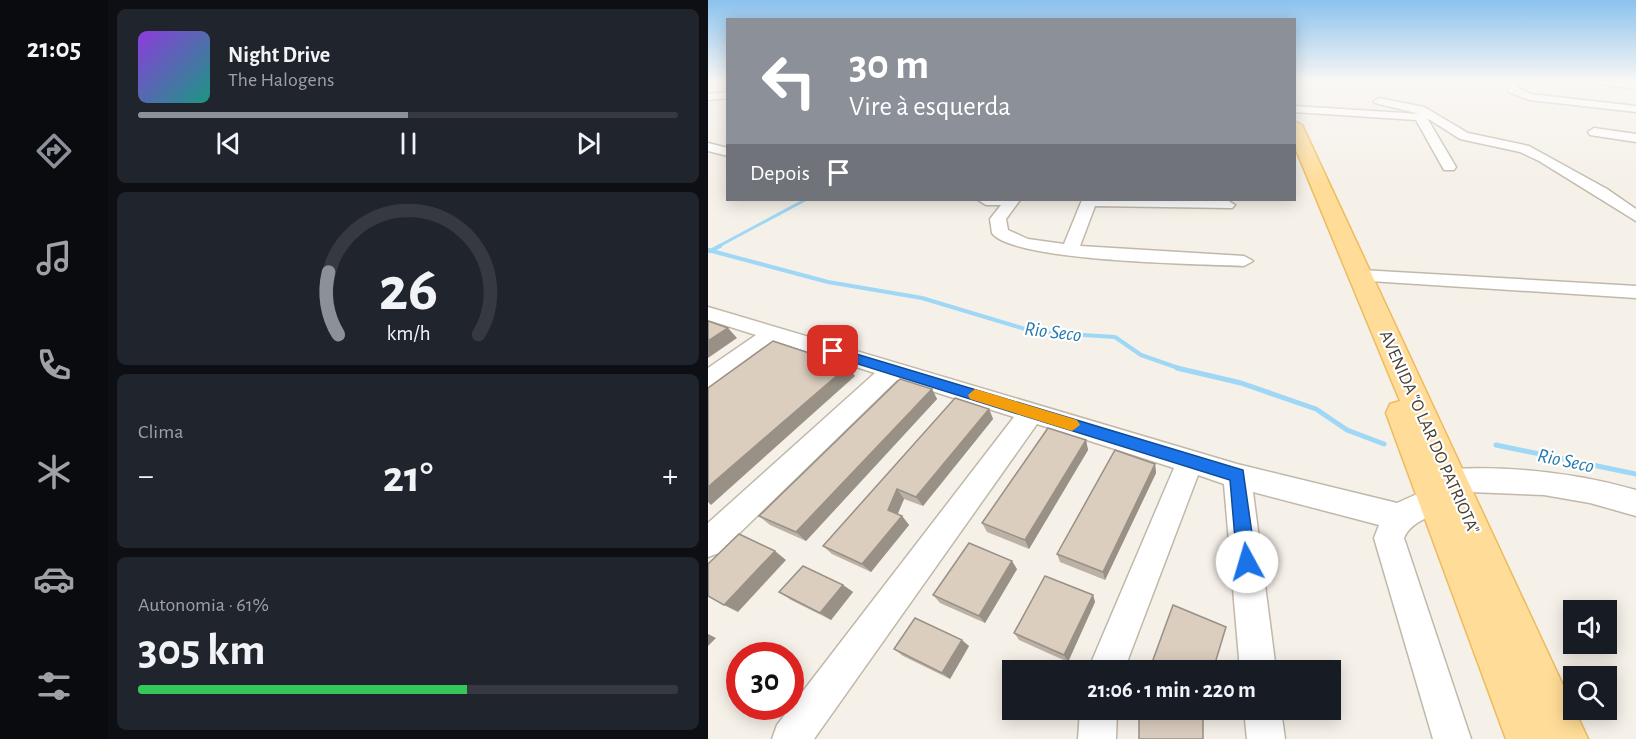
<!DOCTYPE html>
<html lang="pt">
<head>
<meta charset="utf-8">
<style>
  body { margin:0; font-family:"Alegreya Sans",sans-serif; background:#20242c; color:#f1f3f6; height:100vh; display:flex; flex-direction:column; font-size:22px; white-space:nowrap }
  * { box-sizing:border-box; margin:0 }
  p { font-size:20px; color:#9ea1a6 }
  .icon { flex:none; width:33px; height:33px; fill:none; stroke:currentColor; stroke-width:2; stroke-linecap:round; stroke-linejoin:round }
  .map { position:relative; flex:1; overflow:hidden }
  .side { display:flex; flex-direction:column; gap:9px; padding:9px; background:#0d0f14; width:600px }
  .side>* { flex:none }
  .top-card { position:absolute; left:18px; top:18px; width:570px; height:183px; border-radius:0px; box-shadow:0 3px 15px #0003; background:#8c9099; color:#fff; overflow:hidden }
  .tools { position:absolute; left:855px; top:600px; display:grid; gap:12px }
  .tools a { display:grid; place-items:center; width:54px; height:54px; border-radius:0px; background:#171b24; box-shadow:0 3px 15px #0003; font-size:30px }
  .speed { position:absolute; left:18px; top:642px; display:flex; gap:12px; font-size:30px; font-weight:700; text-align:center }
  .speed>* { display:grid; place-content:center; width:78px; height:78px; border-radius:50%; background:#171b24; box-shadow:0 3px 15px #0003; line-height:1 }
  .speed .limit { border:9px solid #d22; background:#fff; color:#111 }
  .pin { position:absolute; display:grid; place-items:center; width:51px; height:51px; color:#fff; margin:-26px; border-radius:12px; box-shadow:0 3px 9px #0006 }
  .me { position:absolute; width:66px; margin:-33px; rotate:354deg; stroke-linejoin:round; filter:drop-shadow(0 0 4px #0008) }
  .turn { display:flex; align-items:center; gap:21px; height:126px; padding:0 24px; font-size:27px }
  .turn .icon { width:78px; height:78px; stroke-width:2.5 }
  .turn b { display:block; font-size:42px; line-height:51px }
  .then { display:flex; align-items:center; height:57px; padding:0 24px; background:#0003; gap:12px; font-size:22px }
  .big { font-size:45px; font-weight:700; line-height:1.1 }
  .side .widget { flex:1; display:flex; flex-direction:column; justify-content:center; gap:9px; min-width:0; padding:0 21px; border-radius:9px; background:#20242c }
  .side .dial { align-items:center; gap:0 }
  .dial svg { height:156px; overflow:visible; fill:none; stroke:#363941; stroke-width:7; stroke-linecap:round; text-anchor:middle }
  .dial text { fill:#f1f3f6; stroke:none }
  .song { display:flex; align-items:center; gap:18px }
  .cover { width:72px; height:72px; border-radius:9px; background:linear-gradient(135deg,hsl(270 70% 55%),hsl(170 70% 35%)) }
  .played { height:6px; border-radius:3px; background:linear-gradient(90deg,#8c9099 50%,#363941 50%) }
  .keys { display:flex; justify-content:space-around; direction:ltr }
  .heat { display:flex; justify-content:space-between; align-items:center; font-size:33px; direction:ltr }
  .charge { height:9px; border-radius:4px; background:linear-gradient(90deg,#34c759 61%,#363941 0) }
  .trip { position:absolute; left:294px; top:660px; width:339px; height:60px; border-radius:0px; background:#171b24; box-shadow:0 3px 15px #0003; font-weight:700; line-height:60px; text-align:center }
  main { display:flex; flex:1; min-height:0 }
  .menu { display:flex; flex-direction:column; width:108px; justify-content:space-around; align-items:center; background:#090b0e; color:#9ea1a6 }
  .menu .icon { width:42px; height:42px }
  .menu .active { color:#8c9099 }
  .menu b { font-size:27px; color:#f1f3f6 }
  .map>svg:first-child { display:block }
</style>
</head>
<body>
<main>
<nav class="menu">
<b>21:05</b>
<svg class="icon active" aria-label="directions" viewBox="0 0 24 24"><path d="M12 3l9 9-9 9-9-9zM9 14v-3h6M13 9l2 2-2 2"/></svg>
<svg class="icon" aria-label="music" viewBox="0 0 24 24"><path d="M9 18V5l10-2v13"/><circle cx="6" cy="18" r="3"/><circle cx="16" cy="16" r="3"/></svg>
<svg class="icon" aria-label="phone" viewBox="0 0 24 24"><path d="M5 4h4l2 5-3 2q2 4 5 5l2-3 5 2v4C11 20 4 13 5 4z"/></svg>
<svg class="icon" aria-label="climate" viewBox="0 0 24 24"><path d="M12 3v18M4 7l16 10M4 17L20 7"/></svg>
<svg class="icon" aria-label="car" viewBox="0 0 24 24"><path d="M5 17H2v-5l4-1 3-4h7l3 4 3 1v5h-3M9 17h6M6 11h13"/><circle cx="7" cy="17" r="2"/><circle cx="17" cy="17" r="2"/></svg>
<svg class="icon" aria-label="filters" viewBox="0 0 24 24"><path d="M4 7h16M4 17h16"/><circle cx="9" cy="7" r="2"/><circle cx="15" cy="17" r="2"/></svg>
</nav>
<section class="side">
<div class="widget">
<div class="song"><i class="cover"></i><div><b>Night Drive</b><p>The Halogens</p></div></div>
<div class="played"></div>
<div class="keys"><svg class="icon" aria-label="previous" viewBox="0 0 24 24"><path d="M18 5L8 12l10 7zM5 5v14"/></svg><svg class="icon" aria-label="pause" viewBox="0 0 24 24"><path d="M8 5v14M16 5v14"/></svg><svg class="icon" aria-label="next" viewBox="0 0 24 24"><path d="M6 5l10 7-10 7zM19 5v14"/></svg></div>
</div>
<div class="widget dial"><svg viewBox="0 0 100 80">
<path d="M14 69A42 42 0 1 1 86 69"/>
<path d="M14 69A42 42 0 0 1 9 37" stroke="#8c9099"/>
<text x="50" y="56" font-size="32" font-weight="700">26</text>
<text x="50" y="72" font-size="11">km/h</text>
</svg></div>
<div class="widget"><p>Clima</p>
<div class="heat"><a>−</a><b class="big">21°</b><a>+</a></div>
</div>
<div class="widget"><p>Autonomia · 61%</p><b class="big">305 km</b><div class="charge"></div></div>
</section>
<div class="map">
<svg width="928" height="739" viewBox="0 0 928 739">
  <rect width="100%" height="100%" fill="#f5f0e8"/>
  <g fill="none" stroke-linecap="round" stroke-linejoin="round">
    <path stroke="#9fd7f6" stroke-width="3" d="M9,247l88,-47"/>
    <g stroke="#9fd7f6" stroke-width="4">
      <path d="M0,250l120,32 94,16 113,34 80,5 26,18 43,15"/>
      <path d="M2,251l10,-5"/>
    </g>
    <g stroke="#9fd7f6" stroke-width="5">
      <path d="M469,368l64,15 75,26 31,21 37,14"/>
      <path d="M788,445l140,29"/>
    </g>
    <defs>
      <g id="minor">
        <path d="M798,81h10l2,7 13,6 105,12v6l-107,-12 -20,-8z"/>
        <path d="M884,81l44,2v6l-39,-5z"/>
        <path d="M20,92v6l-20,2v-6z"/>
        <path d="M671,98l45,9 44,26 61,13 78,43 29,20v12l-97,-60 -19,-9 -60,-13 -33,-21 29,49 -2,3h-10l-28,-50 -122,-8v-6l126,8 -45,-11 -1,-2z"/>
        <path d="M886,128l42,6v8l-46,-7 -2,-3z"/>
        <path d="M0,143l20,5v8l-20,-5z"/>
        <path d="M270,200h42l-14,19 2,11 20,9 36,5 18,-44h145l8,5 -3,3 -137,-2 -15,40 164,10 9,5 -9,5c-42,-2 -231,-4 -252,-33l-2,-14 11,-14h-15z"/>
        <path d="M653,270l275,16v12l-282,-18 -2,-4z"/>
        <path d="M0,307l529,157 160,39 38,-17 6,3 -4,-8 4,-8 10,-4c63,-3 124,4 185,21v26l-46,-13 -46,-8 -99,-4 4,8c-9,19 -36,18 -45,39l67,201h-38l-59,-201 5,-13 -126,-33 23,178h-36l-16,-186 -26,-9 -74,195h-36l86,-202 -137,-44 -223,315h-42l5,-14 237,-308 -117,-37 -178,173 -11,4v-34l167,-150 -98,-31 -61,44 -8,2v-20l48,-33 -48,-15z"/>
        <path d="M372,710h37l-1,29h-38z"/>
        <path d="M536,710h37l4,29h-38z"/>
      </g>
      <path id="major" d="M586,121l8,4 286,614h-82l-120,-326 4,-9 10,-3 -106,-256z"/>
    </defs>
    <use href="#minor" stroke="#c1b8a9" stroke-width="3"/>
    <use href="#major" stroke="#eebb5d" stroke-width="3"/>
    <use href="#minor" fill="#fff" fill-rule="evenodd"/>
    <use href="#major" fill="#ffdc97" fill-rule="evenodd"/>
  </g>
  <g fill="#bcb1a4">
    <path d="M224,389l5,10 -131,142 -36,-16 -11,-9z"/>
    <path d="M281,409l4,10 -70,87 -19,-7 -6,15 4,2 7,9 -38,47 -39,-18 -9,-8z"/>
    <path d="M378,440l2,10 -59,99 -42,-17 -5,-9z"/>
    <path d="M447,464l1,9 -51,107 -45,-18 -3,-8z"/>
    <path d="M309,569l-32,54 -45,-20 -7,-8z"/>
    <path d="M135,585l10,7 -22,28 -40,-20 -12,-8z"/>
    <path d="M385,595l2,7 -27,60 -49,-22 -5,-7z"/>
    <path d="M261,646l-19,33 -47,-23 -9,-7z"/>
  </g>
  <g fill="#999086">
    <path d="M20,328l9,10 -29,20v-17z"/>
    <path d="M140,366l7,10 -144,129 -3,-3v-15z"/>
    <path d="M224,389l5,10 -131,142 -10,-9z"/>
    <path d="M281,409l4,10 -70,87 -7,-9z"/>
    <path d="M378,440l2,10 -59,99 -4,-9z"/>
    <path d="M447,464l1,9 -51,107 -2,-8z"/>
    <path d="M189,489l7,10 -9,20 -7,-9z"/>
    <path d="M194,516l7,9 -38,47 -9,-8z"/>
    <path d="M67,551l11,9 -48,52 -14,-7z"/>
    <path d="M304,561l5,8 -32,54 -6,-7z"/>
    <path d="M135,585l10,7 -22,28 -11,-7z"/>
    <path d="M385,595l2,7 -27,60 -4,-7z"/>
    <path d="M0,634l8,4 -8,8z"/>
    <path d="M254,640l7,6 -19,33 -8,-6z"/>
  </g>
  <g fill="#dbcebf" stroke="#999086" stroke-width="1.5">
    <path d="M0,321l20,7 -20,13z"/>
    <path d="M65,341l75,25 -140,121v-99z"/>
    <path d="M192,379l32,10 -136,143 -37,-16z"/>
    <path d="M247,398l34,11 -73,88 -19,-8 -9,21 14,6 -40,48 -39,-18z"/>
    <path d="M340,428l38,12 -61,100 -43,-17z"/>
    <path d="M407,450l40,14 -52,108 -46,-18z"/>
    <path d="M31,534l36,17 -51,54 -16,-9v-32z"/>
    <path d="M261,543l43,18 -33,55 -46,-21z"/>
    <path d="M95,566l40,19 -23,28 -41,-21z"/>
    <path d="M337,576l48,19 -29,60 -50,-22z"/>
    <path d="M465,605l53,22 -13,43h-56l-7,-2z"/>
    <path d="M207,618l47,22 -20,33 -48,-24z"/>
    <rect x="431" y="719" width="64" height="20"/>
  </g>
  <linearGradient id="sky" x2="0" y2="1"><stop stop-color="#8bc2ee"/><stop offset="0.44" stop-color="#faf8f5"/><stop offset="1" stop-color="#faf8f5" stop-opacity="0"/></linearGradient>
  <rect width="928" height="185" fill="url(#sky)"/>
  <path fill="#1a73e8" stroke="#114b97" stroke-width="1.5" d="M125,347l410,123 13,92 -3,7 -6,2 -7,-2 -3,-7 -7,-82 -401,-125 -2,-4z"/>
  <path fill="#f59e0b" d="M267,389l102,31 3,5 -8,6 -102,-32 -2,-4z"/>
  <g text-anchor="middle" stroke-width="4.5" stroke-linejoin="round" paint-order="stroke">
    <g font-size="18" fill="#494136" stroke="#fff">
      <text transform="translate(722 432) rotate(66)" y="6">AVENIDA "O LAR DO PATRIOTA"</text>
    </g>
    <g font-size="20" font-style="italic" fill="#2379ae" stroke="#fff">
      <text transform="translate(345 331) rotate(7)" y="7">Rio Seco</text>
      <text transform="translate(858 460) rotate(12)" y="7">Rio Seco</text>
    </g>
  </g>
</svg>
<div class="tools">
<a><svg class="icon" aria-label="sound" viewBox="0 0 24 24"><path d="M4 9h4l5-4v14l-5-4H4zM17 9q2 3 0 6"/></svg></a>
<a><svg class="icon" aria-label="search" viewBox="0 0 24 24"><circle cx="10" cy="10" r="6"/><path d="M15 15l6 6"/></svg></a>
</div>
<div class="speed"><div class="limit">30</div></div>
<div class="pin" style="left:125px;top:351px;background:#d93025"><svg class="icon" aria-label="arrive" viewBox="0 0 24 24"><path d="M6 21V4h12l-3 4 3 4H6"/></svg></div>
<svg class="me" style="left:539px;top:562px" viewBox="-20 -20 40 40"><circle r="19" fill="#fff"/><path d="M0-13L10 11 0 6-10 11z" fill="#1a73e8"/></svg>
<div class="trip">21:06 · 1 min · 220 m</div>
<div class="top-card">
<div class="turn"><svg class="icon" aria-label="left" viewBox="0 0 24 24"><path d="M17 20v-9H6M10 6l-5 5 5 5"/></svg><div><b>30 m</b>Vire à esquerda</div></div>
<div class="then">Depois<svg class="icon" aria-label="arrive" viewBox="0 0 24 24"><path d="M6 21V4h12l-3 4 3 4H6"/></svg></div>
</div>
</div>
</main>
</body>
</html>
